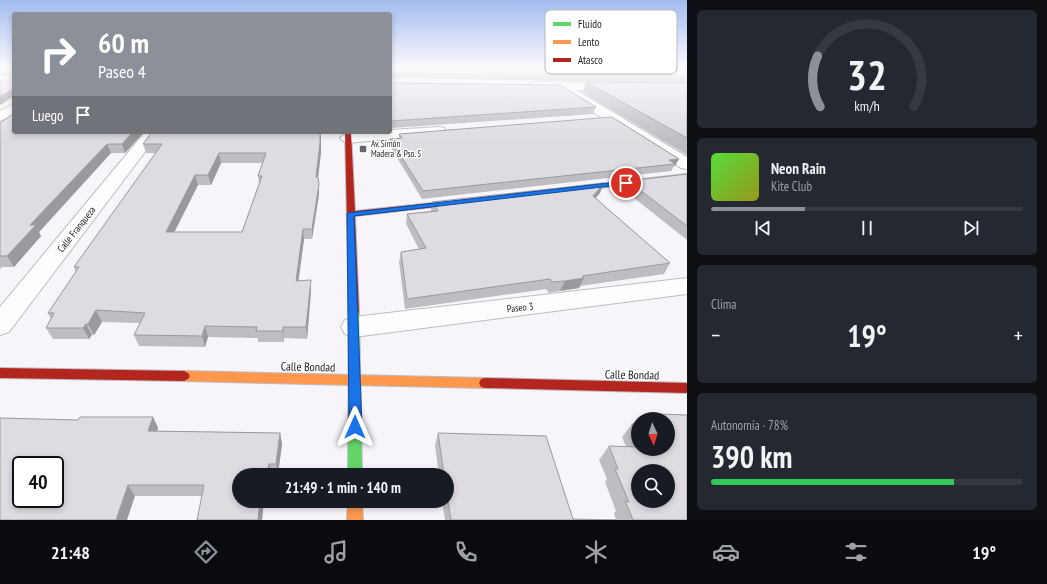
<!DOCTYPE html>
<html lang="es">
<head>
<meta charset="utf-8">
<style>
  body { margin:0; font-family:"PT Sans Narrow",sans-serif; background:#242831; color:#f1f3f6; height:100vh; display:flex; flex-direction:column; font-size:15px; white-space:nowrap }
  * { box-sizing:border-box; margin:0 }
  p { font-size:13px; color:#9ea1a6 }
  .icon { flex:none; width:22px; height:22px; fill:none; stroke:currentColor; stroke-width:2; stroke-linecap:round; stroke-linejoin:round }
  .map { position:relative; flex:1; overflow:hidden }
  .details { display:flex; flex-direction:column; gap:10px; padding:10px; background:#0d0f14; width:360px }
  .details>* { flex:none }
  .top-card { position:absolute; left:12px; top:12px; width:380px; height:122px; border-radius:4px; box-shadow:0 2px 6px #0003; background:#8c9099; color:#fff; overflow:hidden }
  .needle { width:26px; rotate:176deg }
  .tools { position:absolute; left:631px; top:412px; display:grid; gap:8px }
  .tools a { display:grid; place-items:center; width:44px; height:44px; border-radius:50%; background:#171b24; box-shadow:0 2px 6px #0003; font-size:20px }
  .speed { position:absolute; left:12px; top:456px; display:flex; gap:8px; font-size:20px; font-weight:700; text-align:center }
  .speed>* { display:grid; place-content:center; width:52px; height:52px; border-radius:50%; background:#171b24; box-shadow:0 2px 6px #0003; line-height:1 }
  .speed .limit { border:2px solid #111; border-radius:6px; background:#fff; color:#111 }
  .pin { position:absolute; display:grid; place-items:center; width:34px; height:34px; color:#fff; margin:-17px; border:2px solid #fff; border-radius:50%; box-shadow:0 1px 4px #0007 }
  .me { position:absolute; width:44px; margin:-22px; rotate:0deg; stroke-linejoin:round; filter:drop-shadow(0 0 3px #0008) }
  .turn { display:flex; align-items:center; gap:14px; height:84px; padding:0 20px; font-size:18px }
  .turn .icon { width:52px; height:52px; stroke-width:2.5 }
  .turn b { display:block; font-size:28px; line-height:34px }
  .then { display:flex; align-items:center; height:38px; padding:0 20px; background:#0003; gap:8px; font-size:15px }
  .big { font-size:30px; font-weight:700; line-height:1.1 }
  .details .card { flex:1; display:flex; flex-direction:column; justify-content:center; gap:6px; min-width:0; padding:0 14px; border-radius:6px; background:#242831 }
  .details .dial { align-items:center; gap:0 }
  .dial svg { height:104px; overflow:visible; fill:none; stroke:#363941; stroke-width:7; stroke-linecap:round; text-anchor:middle }
  .dial text { fill:#f1f3f6; stroke:none }
  .song { display:flex; align-items:center; gap:12px }
  .cover { width:48px; height:48px; border-radius:6px; background:linear-gradient(135deg,hsl(110 70% 55%),hsl(60 70% 35%)) }
  .played { height:4px; border-radius:2px; background:linear-gradient(90deg,#8c9099 30%,#363941 30%) }
  .keys { display:flex; justify-content:space-around; direction:ltr }
  .heat { display:flex; justify-content:space-between; align-items:center; font-size:22px; direction:ltr }
  .charge { height:6px; border-radius:3px; background:linear-gradient(90deg,#34c759 78%,#363941 0) }
  .trip { position:absolute; left:232px; top:468px; width:222px; height:40px; border-radius:20px; background:#171b24; box-shadow:0 2px 6px #0003; font-weight:700; line-height:40px; text-align:center }
  .menu { display:flex; height:64px; justify-content:space-around; align-items:center; background:#090b0e; color:#9ea1a6 }
  .menu .icon { width:28px; height:28px }
  .menu .active { color:#8c9099 }
  .menu b { font-size:18px; color:#f1f3f6 }
  main { display:flex; flex:1; min-height:0 }
  .map>svg:first-child { display:block }
</style>
</head>
<body>
<main>
<div class="map">
<svg width="687" height="520" viewBox="0 0 687 520">
  <rect width="100%" height="100%" fill="#f7f4fa"/>
  <g fill="none" stroke-linecap="round" stroke-linejoin="round">
    <defs>
      <g id="street">
        <path d="M534,82l84,2 2,3 -2,3 -4,1 -38,-1 111,67v12l-6,-1 -115,-73 -2,-3 1,-2 -35,-1 -2,-3 2,-3z"/>
        <path d="M14,104v10l-14,7v-10z"/>
        <path d="M439,127l5,1 2,3 -2,3 -96,9 -5,-2 -3,-3 3,-3 5,-2 42,-1v-2z"/>
        <path d="M145,132h15l-151,200 -9,3v-28z"/>
        <path d="M687,278v16l-333,43 -9,-3 -4,-7 4,-7 9,-3z"/>
      </g>
      <g id="fast">
        <path d="M687,174v4l-114,13 -4,-2 4,-2z"/>
        <path d="M354,307l4,1 1,3 3,164h-14l1,-164 1,-3z"/>
      </g>
      <g id="slow">
        <path d="M184,371l301,7 4,1 2,4 -2,4 -4,1 -301,-7 -4,-2 -2,-3 2,-3z"/>
        <path d="M348,501h14l1,19h-16z"/>
      </g>
      <g id="jam">
        <path d="M345,132h6l4,79 106,-11 4,2 -4,2 -106,12 4,95 -1,3h-8l-1,-3z"/>
        <path d="M0,368l184,3 4,2 2,3 -2,3 -4,2 -184,-3z"/>
        <path d="M485,378l202,5v10l-202,-5 -4,-1 -2,-4 2,-4z"/>
      </g>
    </defs>
    <use href="#street" stroke="#bfbbc3" stroke-width="2"/>
    <use href="#fast" stroke="#bfbbc3" stroke-width="2"/>
    <use href="#slow" stroke="#bfbbc3" stroke-width="2"/>
    <use href="#jam" stroke="#bfbbc3" stroke-width="2"/>
    <use href="#street" fill="#fefdfe" fill-rule="evenodd"/>
    <use href="#fast" fill="#63d668" fill-rule="evenodd"/>
    <use href="#slow" fill="#ff974d" fill-rule="evenodd"/>
    <use href="#jam" fill="#b3261e" fill-rule="evenodd"/>
  </g>
  <g fill="#bfbcc2" fill-rule="evenodd">
    <path d="M0,67h14v29l-14,9 12,-25v-4h-12z"/>
    <path d="M390,67h297v16l-297,-5z"/>
    <path d="M586,82l101,1v72l-104,-62z"/>
    <path d="M390,83l206,24 -3,7 -202,14 -1,-1z"/>
    <path d="M0,123l144,9 -19,21h-14l-72,79 2,4 -27,31h-12l-2,2z"/>
    <path d="M321,132v20l-3,25 1,17 -7,45h-8l-6,42 13,10 -4,48 -23,-1v4h-26v-4l-50,-1 -3,10 -66,-1 -5,-11 6,-12 -38,-1 -8,13h-2l-3,4h-36l-7,-11 5,-9 -3,-6 28,-41 -2,-5 82,-114h-10l-3,-9zM221,163h42l-5,13 1,7 -17,49h-68l24,-47h13z"/>
    <path d="M399,134l280,25 -4,7h-1l-3,5 -249,28 -32,-53v-7h9z"/>
    <path d="M687,174v66l-63,-50 4,-9z"/>
    <path d="M600,193l-5,5 75,65 -6,11 -84,12 -1,2 -19,3 -11,2 -3,-4 -141,20 -6,-47 2,-10 18,-3 -13,-25 1,-10 24,-3 1,-9z"/>
    <path d="M656,414l31,1v105h-71l-2,-7 2,-2 -11,-29 2,-3 -8,-19 10,-14 17,1 -4,-10 10,-13h6v25h30v-30h-16z"/>
    <path d="M153,417l5,11 -1,3 123,2 2,11 -4,30 -39,1v26h25l-2,19 -60,-24h-67l-57,-76z"/>
    <path d="M438,433l135,86 43,1h-171l-3,-19h5v-26h-8l-4,-29z"/>
  </g>
  <g fill="#9b999e">
    <path d="M14,88v8l-14,9v-8z"/>
    <path d="M133,132h11l-19,21 -3,-9z"/>
    <path d="M321,132v20l-4,35 -1,-10z"/>
    <path d="M107,144l4,9 -72,79 2,4 -27,31 -7,-11 23,-31z"/>
    <path d="M219,153l2,10 -10,22 -3,-10z"/>
    <path d="M679,159l-4,7h-1l1,-2 -6,-4z"/>
    <path d="M195,175l3,10 -29,58 -3,-11z"/>
    <path d="M604,183l-4,10 -11,13 4,-10z"/>
    <path d="M319,184v10l-7,45v-10z"/>
    <path d="M303,229l1,10 -7,53 -1,-11z"/>
    <path d="M584,278l-5,10 -19,3 5,-10z"/>
    <path d="M311,280v11l-4,48 -1,-12z"/>
    <path d="M96,310l6,12 -8,13 -6,-11z"/>
    <path d="M86,324l6,11 -3,4 -6,-11z"/>
    <path d="M205,326l3,11 -3,10 -3,-11z"/>
    <path d="M283,327l1,11v4l-1,-11z"/>
    <path d="M153,417l5,11 -4,14 -6,-11z"/>
    <path d="M280,433l2,11 -4,30 -2,-10z"/>
    <path d="M269,464l2,10v1h-4z"/>
    <path d="M128,485l7,11 -8,24h-11z"/>
    <path d="M260,501h4l-2,19h-4z"/>
  </g>
  <g fill="#dedbe2" stroke="#9b999e" fill-rule="evenodd">
    <path d="M0,67h14v21l-14,9v-17h12v-10h-12z"/>
    <path d="M390,67h297v9l-297,-3z"/>
    <path d="M586,82l101,1v55z"/>
    <path d="M390,83l170,2 36,22 -205,14 -1,-2z"/>
    <path d="M14,113v19h119l-11,12h-15l-77,81h6l-29,31h-7v-133z"/>
    <path d="M612,117l67,42 -10,1 6,4 -252,27 -33,-52 12,-1 -3,-4z"/>
    <path d="M152,132h168v11l-4,34h2l1,7 -7,45h-9l-7,52 15,-1 -5,47h-23v4h-27l1,-4 -52,-1 -3,10 -68,-1 11,-22 -49,-3 -8,14h-2l-3,4h-37l8,-15h-6l31,-46h-5l88,-123h-19zM219,153h47l-8,23h4l-20,56h-76l29,-57h13z"/>
    <path d="M687,174v52l-59,-45z"/>
    <path d="M604,183l-11,13 77,67 -88,13 2,2 -19,3 -12,1 -3,-3 -143,20 -6,-47 25,-4 -19,-34 31,-3 -6,-9z"/>
    <path d="M656,414l31,1v105h-54l-8,-19 4,1 -14,-33h3l-9,-23 29,1v2h30v-30h-10zM638,471h30v30h-30z"/>
    <path d="M80,417h73l-5,14 132,2 -4,31h-7l-2,11h-28v26h21l-2,19h-61l7,-35h-76l-12,35h-116v-102l78,2zM21,465h34v34h-34z"/>
    <path d="M632,424h6v12z"/>
    <path d="M438,433l108,3 27,83 43,1h-165l-4,-25v-20h-3z"/>
  </g>
  <linearGradient id="sky" x2="0" y2="1"><stop stop-color="#a3bbef"/><stop offset="0.48" stop-color="#fbfafd"/><stop offset="1" stop-color="#fbfafd" stop-opacity="0"/></linearGradient>
  <rect width="687" height="140" fill="url(#sky)"/>
  <path fill="#1a73e8" stroke="#114b97" d="M626,181h2v3l-274,32 8,211 -2,4 -5,2 -4,-2 -2,-4 -2,-214z"/>
  <rect fill="#69656d" stroke="#fff" stroke-width="1.5" x="359" y="145" width="8" height="8" rx="2"/>
  <g text-anchor="middle" stroke-width="3" stroke-linejoin="round" paint-order="stroke">
    <g font-size="9" fill="#1c1821" stroke="#fff" text-anchor="start">
      <text x="371" y="147">Av. Simón<tspan x="371" dy="10">Madera &amp; Pso. 5</tspan></text>
    </g>
    <g font-size="10" fill="#1c1821" stroke="#fff">
      <text transform="translate(76 229) rotate(-52)" y="4">Calle Franqueza</text>
      <text transform="translate(520 307) rotate(-7)" y="4">Paseo 3</text>
    </g>
    <g font-size="12" fill="#1c1821" stroke="#fff">
      <text transform="translate(308 367) rotate(1)" y="4">Calle Bondad</text>
      <text transform="translate(632 375) rotate(1)" y="4">Calle Bondad</text>
    </g>
  </g>
  <rect x="545" y="10" width="132" height="64" rx="6" fill="#fff" stroke="#bbbabc" stroke-width="1"/>
  <rect x="553" y="22" width="18" height="4" fill="#63d668"/>
  <rect x="553" y="40" width="18" height="4" fill="#ff974d"/>
  <rect x="553" y="58" width="18" height="4" fill="#b3261e"/>
  <g font-size="11" fill="#1c1821">
    <text x="578" y="28">Fluido</text>
    <text x="578" y="46">Lento</text>
    <text x="578" y="64">Atasco</text>
  </g>
</svg>
<div class="tools">
<a><svg class="needle" viewBox="-14 -14 28 28"><path d="M0-13l5 13h-10z" fill="#e53935"/><path d="M0 13l5-13h-10z" fill="#9ea1a6"/></svg></a>
<a><svg class="icon" aria-label="search" viewBox="0 0 24 24"><circle cx="10" cy="10" r="6"/><path d="M15 15l6 6"/></svg></a>
</div>
<div class="speed"><div class="limit">40</div></div>
<div class="pin" style="left:626px;top:183px;background:#d93025"><svg class="icon" aria-label="arrive" viewBox="0 0 24 24"><path d="M6 21V4h12l-3 4 3 4H6"/></svg></div>
<svg class="me" style="left:355px;top:427px" viewBox="-20 -20 40 40"><path d="M0-17L14 15 0 8-14 15z" fill="#1a73e8" stroke="#fff" stroke-width="4"/></svg>
<div class="trip">21:49 · 1 min · 140 m</div>
<div class="top-card">
<div class="turn"><svg class="icon" aria-label="right" viewBox="0 0 24 24"><path d="M7 20v-9h11M14 6l5 5-5 5"/></svg><div><b>60 m</b>Paseo 4</div></div>
<div class="then">Luego<svg class="icon" aria-label="arrive" viewBox="0 0 24 24"><path d="M6 21V4h12l-3 4 3 4H6"/></svg></div>
</div>
</div>
<section class="details">
<div class="card dial"><svg viewBox="0 0 100 80">
<path d="M14 69A42 42 0 1 1 86 69"/>
<path d="M14 69A42 42 0 0 1 12 30" stroke="#8c9099"/>
<text x="50" y="56" font-size="32" font-weight="700">32</text>
<text x="50" y="72" font-size="11">km/h</text>
</svg></div>
<div class="card">
<div class="song"><i class="cover"></i><div><b>Neon Rain</b><p>Kite Club</p></div></div>
<div class="played"></div>
<div class="keys"><svg class="icon" aria-label="previous" viewBox="0 0 24 24"><path d="M18 5L8 12l10 7zM5 5v14"/></svg><svg class="icon" aria-label="pause" viewBox="0 0 24 24"><path d="M8 5v14M16 5v14"/></svg><svg class="icon" aria-label="next" viewBox="0 0 24 24"><path d="M6 5l10 7-10 7zM19 5v14"/></svg></div>
</div>
<div class="card"><p>Clima</p>
<div class="heat"><a>−</a><b class="big">19°</b><a>+</a></div>
</div>
<div class="card"><p>Autonomía · 78%</p><b class="big">390 km</b><div class="charge"></div></div>
</section>
</main>
<nav class="menu">
<b>21:48</b>
<svg class="icon active" aria-label="directions" viewBox="0 0 24 24"><path d="M12 3l9 9-9 9-9-9zM9 14v-3h6M13 9l2 2-2 2"/></svg>
<svg class="icon" aria-label="music" viewBox="0 0 24 24"><path d="M9 18V5l10-2v13"/><circle cx="6" cy="18" r="3"/><circle cx="16" cy="16" r="3"/></svg>
<svg class="icon" aria-label="phone" viewBox="0 0 24 24"><path d="M5 4h4l2 5-3 2q2 4 5 5l2-3 5 2v4C11 20 4 13 5 4z"/></svg>
<svg class="icon" aria-label="climate" viewBox="0 0 24 24"><path d="M12 3v18M4 7l16 10M4 17L20 7"/></svg>
<svg class="icon" aria-label="car" viewBox="0 0 24 24"><path d="M5 17H2v-5l4-1 3-4h7l3 4 3 1v5h-3M9 17h6M6 11h13"/><circle cx="7" cy="17" r="2"/><circle cx="17" cy="17" r="2"/></svg>
<svg class="icon" aria-label="filters" viewBox="0 0 24 24"><path d="M4 7h16M4 17h16"/><circle cx="9" cy="7" r="2"/><circle cx="15" cy="17" r="2"/></svg>
<b>19°</b>
</nav>
</body>
</html>
